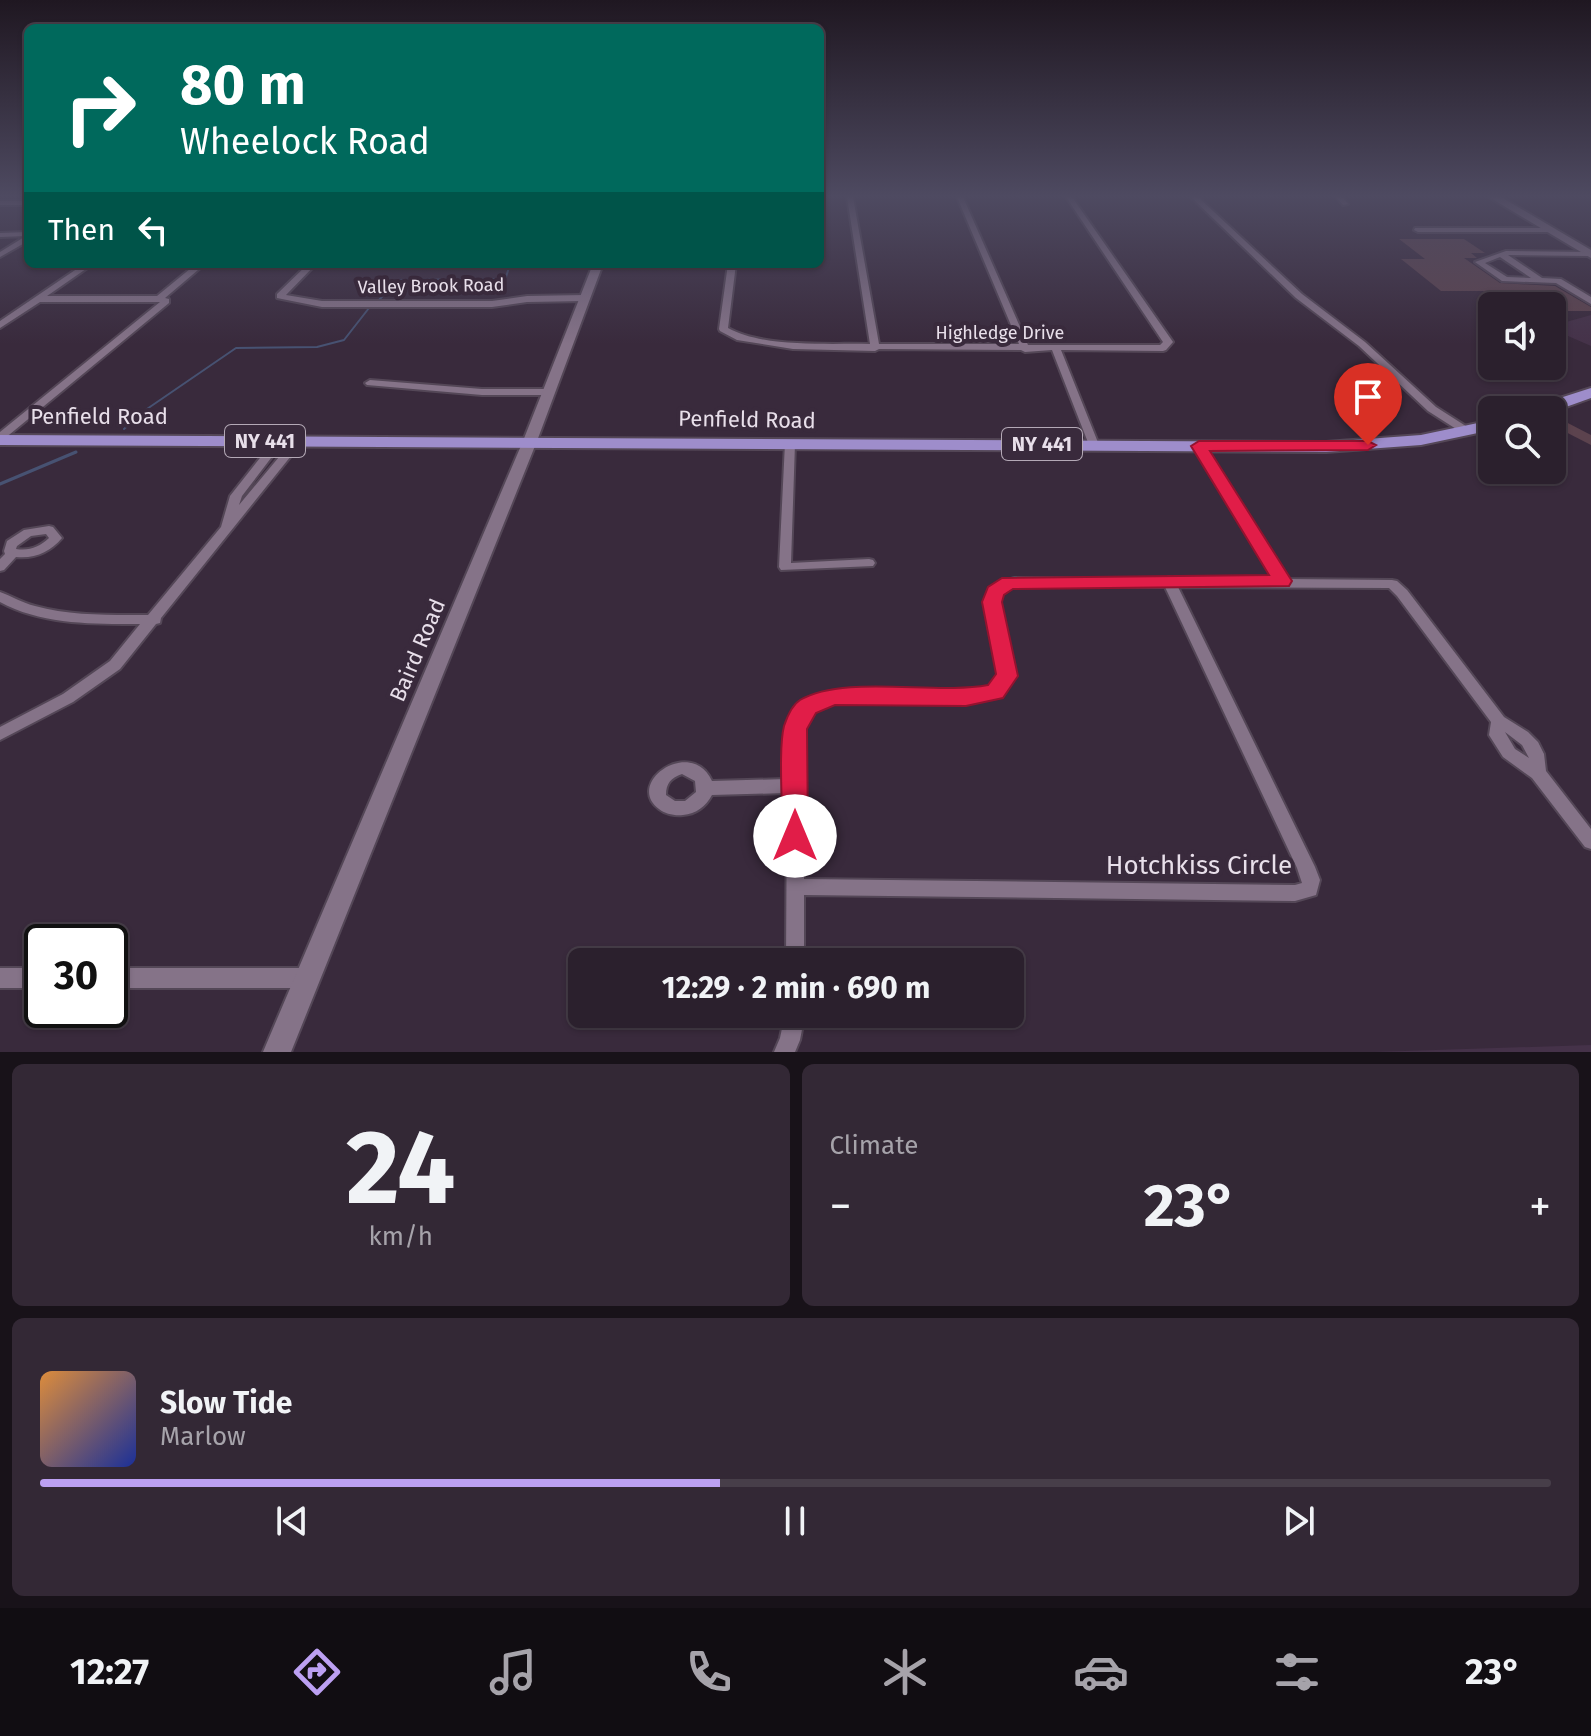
<!DOCTYPE html>
<html lang="en">
<head>
<meta charset="utf-8">
<style>
  body { margin:0; font-family:"Fira Sans",sans-serif; background:#332835; color:#f1f3f6; height:100vh; display:flex; flex-direction:column; font-size:30px; white-space:nowrap }
  * { box-sizing:border-box; margin:0 }
  p { font-size:26px; color:#a6a3aa }
  .icon { flex:none; width:44px; height:44px; fill:none; stroke:currentColor; stroke-width:2; stroke-linecap:round; stroke-linejoin:round }
  .map { position:relative; height:1052px; overflow:hidden }
  .side { display:flex; flex-direction:column; gap:12px; padding:12px; background:#181219; flex:1 }
  .side>* { flex:none }
  .hud { position:absolute; left:24px; top:24px; width:800px; height:244px; border-radius:12px; box-shadow:0 2px 6px #0004,0 0 0 2px #473e49; background:#00695c; color:#fff; overflow:hidden }
  .fabs { position:absolute; left:1478px; top:292px; display:grid; gap:16px }
  .fabs a { display:grid; place-items:center; width:88px; height:88px; border-radius:12px; background:#2b202d; box-shadow:0 2px 6px #0004,0 0 0 2px #473e49; font-size:40px }
  .speed { position:absolute; left:24px; top:924px; display:flex; gap:16px; font-size:40px; font-weight:700; text-align:center }
  .speed>* { display:grid; place-content:center; width:104px; height:104px; border-radius:50%; background:#2b202d; box-shadow:0 2px 6px #0004,0 0 0 2px #473e49; line-height:1 }
  .speed .limit { border:4px solid #111; border-radius:12px; background:#fff; color:#111 }
  .pin { position:absolute; display:grid; place-items:center; width:68px; height:68px; color:#fff; margin:-82px -34px; border-radius:50% 50% 50% 0; rotate:-45deg; box-shadow:0 0 8px #0007 }
  .pin .icon { rotate:45deg }
  .me { position:absolute; width:88px; margin:-44px; rotate:0deg; stroke-linejoin:round; filter:drop-shadow(0 0 6px #0008) }
  .turn { display:flex; align-items:center; gap:28px; height:168px; padding:0 24px; font-size:36px }
  .turn .icon { width:104px; height:104px; stroke-width:2.5 }
  .turn b { display:block; font-size:56px; line-height:68px }
  .then { display:flex; align-items:center; height:76px; padding:0 24px; background:#0003; gap:16px; font-size:30px }
  .big { font-size:60px; font-weight:700; line-height:1.1 }
  .side .widget { flex:1; display:flex; flex-direction:column; justify-content:center; gap:12px; min-width:0; padding:0 28px; border-radius:12px; background:#332835 }
  .side .dial { align-items:center; gap:0 }
  .dial b { font-size:104px; line-height:1 }
  .song { display:flex; align-items:center; gap:24px }
  .cover { width:96px; height:96px; border-radius:12px; background:linear-gradient(135deg,hsl(30 70% 55%),hsl(230 70% 35%)) }
  .played { height:8px; border-radius:4px; background:linear-gradient(90deg,#bca0f2 45%,#473e49 45%) }
  .keys { display:flex; justify-content:space-around; direction:ltr }
  .heat { display:flex; justify-content:space-between; align-items:center; font-size:44px; direction:ltr }
  .side .tiles { flex:1; display:grid; gap:12px; grid-template-columns:1fr 1fr }
  .widget:last-child { grid-column:span 2 }
  .trip { position:absolute; left:568px; top:948px; width:456px; height:80px; border-radius:12px; background:#2b202d; box-shadow:0 2px 6px #0004,0 0 0 2px #473e49; font-weight:700; line-height:80px; text-align:center }
  .tabs { display:flex; height:128px; justify-content:space-around; align-items:center; background:#110d12; color:#a6a3aa }
  .tabs .icon { width:56px; height:56px }
  .tabs .active { color:#bca0f2 }
  .tabs b { font-size:36px; color:#f1f3f6 }
  .map>svg:first-child { display:block }
</style>
</head>
<body>
<div class="map">
<svg width="1591" height="1052" viewBox="0 0 1591 1052">
  <rect width="100%" height="100%" fill="#392a3c"/>
  <g fill="#453249">
    <path d="M1591,315v31l-39,-17v-3z"/>
    <path d="M1591,1045v7h-217z"/>
  </g>
  <g fill="none" stroke-linecap="round" stroke-linejoin="round">
    <g stroke="#475272" stroke-width="2">
      <path d="M379,300l18,-20 104,-1 5,-2 4,-13"/>
      <path d="M124,429l20,-18 92,-63 81,-1 27,-7 25,-32"/>
    </g>
    <path stroke="#475272" stroke-width="3" d="M0,484l76,-32"/>
  </g>
  <g fill="#5c434e">
    <path d="M1399,239h65l21,14h-14l6,5h-13l36,25 55,3 36,21v4h-39v-5h-48l-21,-15h-42l-40,-32h24z"/>
    <path d="M1562,420l29,15v10l-39,-20z"/>
  </g>
  <g fill="none" stroke-linecap="round" stroke-linejoin="round">
    <defs>
      <g id="minor">
        <path d="M847,197h6l26,147h140l-62,-147h6l65,148h132l3,-3 -97,-145h6l101,145 -7,8 -3,1 -102,-1 38,95 -5,3 -5,-3 -37,-95 -27,2 -4,-2 -142,-1 -4,2 -82,-2 -56,-9 -17,-9 -1,-2 9,-65h8l-8,64c36,20 100,15 142,16z"/>
        <path d="M1191,197h7l104,97 63,48 71,65 36,23 1,2 -1,2h-8l-36,-23 -69,-65 -63,-48z"/>
        <path d="M1336,197h6l6,7 -5,1z"/>
        <rect x="0" y="201" width="28" height="4"/>
        <path d="M1415,228h134l4,2 -4,2h-131l-4,-2z"/>
        <path d="M28,232v9l-28,16v-5l26,-16 -26,1v-4z"/>
        <path d="M1506,251l85,1v4h-2l-81,-1 34,23 19,1 30,18v7l-35,-21 -54,-2 -27,-19zM1500,257l31,21 -24,-1 -22,-14z"/>
        <path d="M84,264h9l-46,32h110l39,-32h9l-40,34 4,1v4l-165,136 -4,1v-8l160,-130h-120l-40,26v-7z"/>
        <path d="M308,264h8l-30,31 36,6h170l35,-5 58,-1 4,3 -4,3 -58,1 -35,5h-170l-45,-9v-4z"/>
        <path d="M370,380l112,9h67l5,3 -5,3h-67l-115,-10 -2,-2z"/>
        <path d="M279,438l5,3 -42,55 -3,9 55,-66h8l1,2 -142,177 -1,5 -4,1 -36,45 -47,33 -73,38v-13l63,-33 47,-33 30,-37c-46,0 -98,1 -140,-22v-10c12,4 22,11 35,14 36,10 76,9 113,9l73,-88 9,-31 45,-57z"/>
        <path d="M790,440l5,3 -4,120 78,-4 4,1 2,3 -2,3 -92,4 -2,-3 6,-124z"/>
        <path d="M1199,443l5,3 83,133 105,1 5,1 10,9 97,127 24,15 10,10 6,12 2,17 45,58v20l-6,-2 -53,-69 -29,-21 -14,-22 2,-13 -94,-126 -8,-8 -211,-1 137,280 5,13 -4,15 -21,6 -491,-6v67h-18l1,-169 -75,2c-6,11 -16,19 -29,20 -8,1 -18,-1 -24,-6 -35,-26 32,-73 53,-28l75,-2v-50c8,-24 24,-32 47,-38h132l24,-4 10,-12c-5,-20 -22,-71 -8,-87 6,-7 15,-8 23,-10l149,1 5,-2 5,2h100l-80,-133zM1015,586l150,1 132,281 5,15 -7,2 -491,-6 -1,-150c4,-16 15,-23 31,-26h132l34,-7 14,-20 -15,-75 3,-8zM1505,732l17,13 7,13 -14,-9zM682,774l13,7 1,11 -11,9h-10l-9,-6c0,-12 5,-17 16,-21z"/>
        <path d="M49,526l4,1 9,11c-12,14 -27,21 -46,19l-12,13 -4,1v-12l5,-5 -1,-3 3,-10 17,-11zM46,534l3,4c-10,9 -19,13 -33,11l1,-3 14,-10z"/>
        <rect x="0" y="968" width="42" height="20"/>
        <path d="M110,968h197l7,3 3,7 -3,7 -7,3h-197z"/>
        <path d="M785,1014h20l-5,26 -5,12h-21l6,-14z"/>
      </g>
      <path id="tertiary" d="M593,264h10l-66,177 -246,611h-28l260,-611z"/>
      <path id="secondary" d="M1489,197h12l90,53v8z"/>
      <g id="primary">
        <path d="M1591,388v10l-39,14 -19,-2 2,-4z"/>
        <path d="M1492,420v10l-71,15 -95,7 -1326,-7v-10l1326,7 95,-7z"/>
      </g>
    </defs>
    <use href="#minor" stroke="#544757" stroke-width="4"/>
    <use href="#tertiary" stroke="#544757" stroke-width="4"/>
    <use href="#secondary" stroke="#544757" stroke-width="4"/>
    <use href="#primary" stroke="#544757" stroke-width="4"/>
    <use href="#minor" fill="#857388" fill-rule="evenodd"/>
    <use href="#tertiary" fill="#857388" fill-rule="evenodd"/>
    <use href="#secondary" fill="#857388" fill-rule="evenodd"/>
    <use href="#primary" fill="#9e8dcb" fill-rule="evenodd"/>
  </g>
  <linearGradient id="sky" x2="0" y2="1"><stop stop-color="#1f1721"/><stop offset="0.57" stop-color="#4e4a61"/><stop offset="1" stop-color="#4e4a61" stop-opacity="0"/></linearGradient>
  <rect width="1591" height="344" fill="url(#sky)"/>
  <path fill="#e11d48" stroke="#92132f" stroke-width="2" d="M1199,441h169l8,4 -8,5 -158,1 82,130 -3,5 -276,3 -9,6 -2,7 16,74 -15,22 -37,8 -131,-1 -19,8 -9,16 1,107 -4,8 -9,4 -9,-4 -4,-8c1,-26 -4,-87 2,-110 3,-9 8,-21 16,-26 44,-26 135,-5 188,-15l8,-11 -14,-72 6,-15 14,-9 267,-3 -78,-129z"/>
  <g text-anchor="middle" stroke-width="8" stroke-linejoin="round" paint-order="stroke">
    <g font-size="18" fill="#e8dfea" stroke="#392a3c">
      <text transform="translate(431 286) rotate(-1)" y="6">Valley Brook Road</text>
      <text x="1000" y="339">Highledge Drive</text>
    </g>
    <g fill="#392a3c" stroke="#b4a9b6" stroke-width="2">
      <rect x="225" y="425" width="80" height="32" rx="6"/>
      <rect x="1002" y="428" width="80" height="32" rx="6"/>
    </g>
    <g font-size="20" font-weight="bold" fill="#e8dfea">
      <text x="265" y="448">NY 441</text>
      <text x="1042" y="451">NY 441</text>
    </g>
    <g font-size="22" fill="#e8dfea" stroke="#392a3c">
      <text x="99" y="424">Penfield Road</text>
      <text transform="translate(747 419) rotate(1)" y="8">Penfield Road</text>
      <text transform="translate(417 650) rotate(-67)" y="8">Baird Road</text>
    </g>
    <g font-size="26" fill="#e8dfea" stroke="#392a3c">
      <text x="1199" y="874">Hotchkiss Circle</text>
    </g>
  </g>
</svg>
<div class="fabs">
<a><svg class="icon" aria-label="sound" viewBox="0 0 24 24"><path d="M4 9h4l5-4v14l-5-4H4zM17 9q2 3 0 6"/></svg></a>
<a><svg class="icon" aria-label="search" viewBox="0 0 24 24"><circle cx="10" cy="10" r="6"/><path d="M15 15l6 6"/></svg></a>
</div>
<div class="speed"><div class="limit">30</div></div>
<div class="pin" style="left:1368px;top:445px;background:#d93025"><svg class="icon" aria-label="arrive" viewBox="0 0 24 24"><path d="M6 21V4h12l-3 4 3 4H6"/></svg></div>
<svg class="me" style="left:795px;top:836px" viewBox="-20 -20 40 40"><circle r="19" fill="#fff"/><path d="M0-13L10 11 0 6-10 11z" fill="#e11d48"/></svg>
<div class="trip">12:29 · 2 min · 690 m</div>
<div class="hud">
<div class="turn"><svg class="icon" aria-label="right" viewBox="0 0 24 24"><path d="M7 20v-9h11M14 6l5 5-5 5"/></svg><div><b>80 m</b>Wheelock Road</div></div>
<div class="then">Then<svg class="icon" aria-label="left" viewBox="0 0 24 24"><path d="M17 20v-9H6M10 6l-5 5 5 5"/></svg></div>
</div>
</div>
<section class="side">
<div class="tiles">
<div class="widget dial"><b>24</b><p>km/h</p></div>
<div class="widget"><p>Climate</p>
<div class="heat"><a>−</a><b class="big">23°</b><a>+</a></div>
</div>
<div class="widget">
<div class="song"><i class="cover"></i><div><b>Slow Tide</b><p>Marlow</p></div></div>
<div class="played"></div>
<div class="keys"><svg class="icon" aria-label="previous" viewBox="0 0 24 24"><path d="M18 5L8 12l10 7zM5 5v14"/></svg><svg class="icon" aria-label="pause" viewBox="0 0 24 24"><path d="M8 5v14M16 5v14"/></svg><svg class="icon" aria-label="next" viewBox="0 0 24 24"><path d="M6 5l10 7-10 7zM19 5v14"/></svg></div>
</div>
</div>
</section>
<nav class="tabs">
<b>12:27</b>
<svg class="icon active" aria-label="directions" viewBox="0 0 24 24"><path d="M12 3l9 9-9 9-9-9zM9 14v-3h6M13 9l2 2-2 2"/></svg>
<svg class="icon" aria-label="music" viewBox="0 0 24 24"><path d="M9 18V5l10-2v13"/><circle cx="6" cy="18" r="3"/><circle cx="16" cy="16" r="3"/></svg>
<svg class="icon" aria-label="phone" viewBox="0 0 24 24"><path d="M5 4h4l2 5-3 2q2 4 5 5l2-3 5 2v4C11 20 4 13 5 4z"/></svg>
<svg class="icon" aria-label="climate" viewBox="0 0 24 24"><path d="M12 3v18M4 7l16 10M4 17L20 7"/></svg>
<svg class="icon" aria-label="car" viewBox="0 0 24 24"><path d="M5 17H2v-5l4-1 3-4h7l3 4 3 1v5h-3M9 17h6M6 11h13"/><circle cx="7" cy="17" r="2"/><circle cx="17" cy="17" r="2"/></svg>
<svg class="icon" aria-label="filters" viewBox="0 0 24 24"><path d="M4 7h16M4 17h16"/><circle cx="9" cy="7" r="2"/><circle cx="15" cy="17" r="2"/></svg>
<b>23°</b>
</nav>
</body>
</html>
